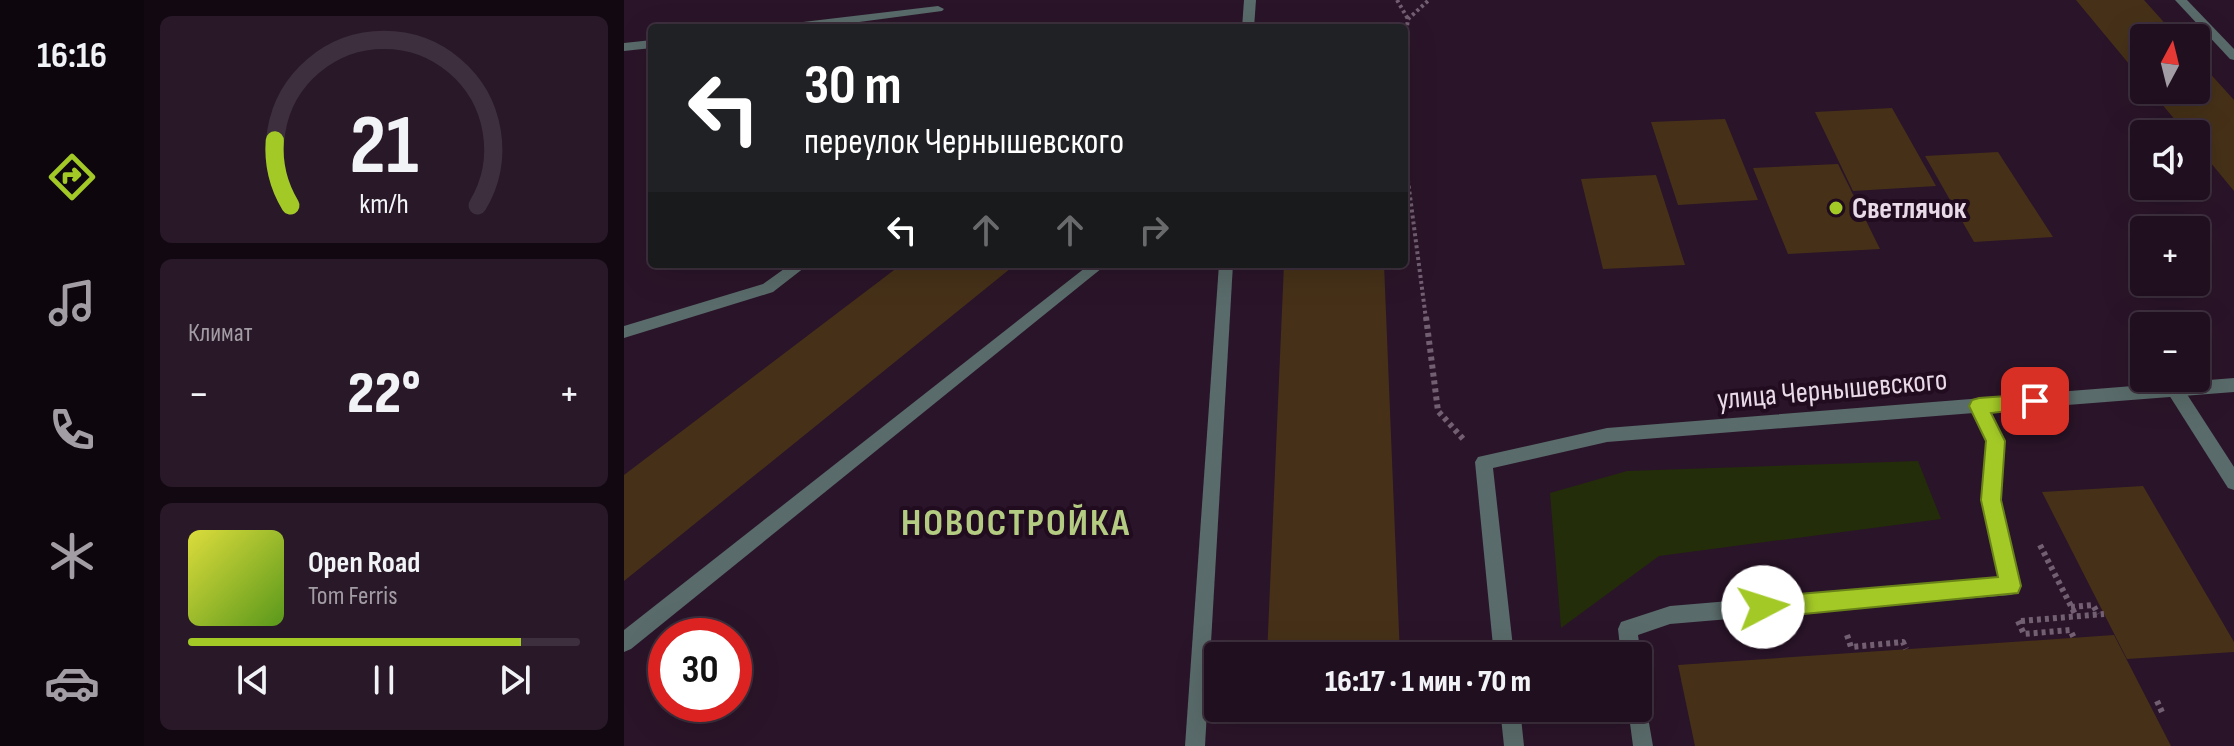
<!DOCTYPE html>
<html lang="ru">
<head>
<meta charset="utf-8">
<style>
  body { margin:0; font-family:"Sofia Sans Condensed",sans-serif; background:#281828; color:#f1f3f6; height:100vh; display:flex; flex-direction:column; font-size:30px; white-space:nowrap }
  * { box-sizing:border-box; margin:0 }
  p { font-size:26px; color:#a29ca4 }
  .icon { flex:none; width:44px; height:44px; fill:none; stroke:currentColor; stroke-width:2; stroke-linecap:round; stroke-linejoin:round }
  .map { position:relative; flex:1; overflow:hidden }
  .drawer { display:flex; flex-direction:column; gap:16px; padding:16px; background:#120811; width:480px }
  .drawer>* { flex:none }
  .top-card { position:absolute; left:24px; top:24px; width:760px; height:244px; border-radius:8px; box-shadow:0 8px 32px #0002,0 0 0 2px #3d2f3d; background:#202124; color:#fff; overflow:hidden }
  .needle { width:52px; rotate:7deg }
  .buttons { position:absolute; left:1506px; top:24px; display:grid; gap:16px }
  .buttons a { display:grid; place-items:center; width:80px; height:80px; border-radius:8px; background:#200f1f; box-shadow:0 8px 32px #0002,0 0 0 2px #3d2f3d; font-size:40px }
  .speed { position:absolute; left:24px; top:618px; display:flex; gap:16px; font-size:40px; font-weight:700; text-align:center }
  .speed>* { display:grid; place-content:center; width:104px; height:104px; border-radius:50%; background:#200f1f; box-shadow:0 8px 32px #0002,0 0 0 2px #3d2f3d; line-height:1 }
  .speed .limit { border:12px solid #d22; background:#fff; color:#111 }
  .pin { position:absolute; display:grid; place-items:center; width:68px; height:68px; color:#fff; margin:-34px; border-radius:16px; box-shadow:0 4px 12px #0006 }
  .me { position:absolute; width:88px; margin:-44px; rotate:85deg; stroke-linejoin:round; filter:drop-shadow(0 0 6px #0008) }
  .turn { display:flex; align-items:center; gap:28px; height:168px; padding:0 24px; font-size:36px }
  .turn .icon { width:104px; height:104px; stroke-width:2.5 }
  .turn b { display:block; font-size:56px; line-height:68px }
  .lanes { display:flex; align-items:center; height:76px; padding:0 24px; background:#0003; justify-content:center; gap:40px; direction:ltr }
  .lanes .off { opacity:.35 }
  .big { font-size:60px; font-weight:800; line-height:1.1 }
  .drawer .tile { flex:1; display:flex; flex-direction:column; justify-content:center; gap:12px; min-width:0; padding:0 28px; border-radius:12px; background:#281828 }
  .drawer .dial { align-items:center; gap:0 }
  .dial svg { height:208px; overflow:visible; fill:none; stroke:#3d2f3d; stroke-width:7; stroke-linecap:round; text-anchor:middle }
  .dial text { fill:#f1f3f6; stroke:none }
  .song { display:flex; align-items:center; gap:24px }
  .cover { width:96px; height:96px; border-radius:12px; background:linear-gradient(135deg,hsl(60 70% 55%),hsl(90 70% 35%)) }
  .played { height:8px; border-radius:4px; background:linear-gradient(90deg,#a3c927 85%,#3d2f3d 85%) }
  .keys { display:flex; justify-content:space-around; direction:ltr }
  .heat { display:flex; justify-content:space-between; align-items:center; font-size:44px; direction:ltr }
  .trip { position:absolute; left:580px; top:642px; width:448px; height:80px; border-radius:8px; background:#200f1f; box-shadow:0 8px 32px #0002,0 0 0 2px #3d2f3d; font-weight:800; line-height:80px; text-align:center }
  main { display:flex; flex:1; min-height:0 }
  .dock { display:flex; flex-direction:column; width:144px; justify-content:space-around; align-items:center; background:#0d060c; color:#a29ca4 }
  .dock .icon { width:56px; height:56px }
  .dock .on { color:#a3c927 }
  .dock b { font-size:36px; color:#f1f3f6 }
  .map>svg:first-child { display:block }
</style>
</head>
<body>
<main>
<nav class="dock">
<b>16:16</b>
<svg class="icon on" aria-label="directions" viewBox="0 0 24 24"><path d="M12 3l9 9-9 9-9-9zM9 14v-3h6M13 9l2 2-2 2"/></svg>
<svg class="icon" aria-label="music" viewBox="0 0 24 24"><path d="M9 18V5l10-2v13"/><circle cx="6" cy="18" r="3"/><circle cx="16" cy="16" r="3"/></svg>
<svg class="icon" aria-label="phone" viewBox="0 0 24 24"><path d="M5 4h4l2 5-3 2q2 4 5 5l2-3 5 2v4C11 20 4 13 5 4z"/></svg>
<svg class="icon" aria-label="climate" viewBox="0 0 24 24"><path d="M12 3v18M4 7l16 10M4 17L20 7"/></svg>
<svg class="icon" aria-label="car" viewBox="0 0 24 24"><path d="M5 17H2v-5l4-1 3-4h7l3 4 3 1v5h-3M9 17h6M6 11h13"/><circle cx="7" cy="17" r="2"/><circle cx="17" cy="17" r="2"/></svg>
</nav>
<section class="drawer">
<div class="tile dial"><svg viewBox="0 0 100 80">
<path d="M14 69A42 42 0 1 1 86 69"/>
<path d="M14 69A42 42 0 0 1 8 44" stroke="#a3c927"/>
<text x="50" y="56" font-size="32" font-weight="700">21</text>
<text x="50" y="72" font-size="11">km/h</text>
</svg></div>
<div class="tile"><p>Климат</p>
<div class="heat"><a>−</a><b class="big">22°</b><a>+</a></div>
</div>
<div class="tile">
<div class="song"><i class="cover"></i><div><b>Open Road</b><p>Tom Ferris</p></div></div>
<div class="played"></div>
<div class="keys"><svg class="icon" aria-label="previous" viewBox="0 0 24 24"><path d="M18 5L8 12l10 7zM5 5v14"/></svg><svg class="icon" aria-label="pause" viewBox="0 0 24 24"><path d="M8 5v14M16 5v14"/></svg><svg class="icon" aria-label="next" viewBox="0 0 24 24"><path d="M6 5l10 7-10 7zM19 5v14"/></svg></div>
</div>
</section>
<div class="map">
<svg width="1610" height="746" viewBox="0 0 1610 746">
  <rect width="100%" height="100%" fill="#2a1429"/>
  <path fill="#232d0a" d="M1294,461l23,58 -282,37 -98,72 -11,-135 77,-22z"/>
  <g fill="#463118">
    <path d="M1452,0h68l34,38h-34v44z"/>
    <path d="M1572,58l38,42v91l-38,-46v-11h-9l-37,-44h46z"/>
    <path d="M1268,108l44,78 -83,5 -38,-79z"/>
    <path d="M1101,119l33,81 -80,5 -27,-83z"/>
    <path d="M1374,152l55,85 -79,5 -49,-86z"/>
    <path d="M1214,164l42,85 -92,5 -35,-86z"/>
    <path d="M1032,175l29,90 -82,4 -22,-90z"/>
    <path d="M278,264h114l-392,317v-106z"/>
    <path d="M660,264h100l16,392h-133z"/>
    <path d="M1519,486l91,156v10l-107,7 -85,-167z"/>
    <path d="M1490,635l57,111h-476l-17,-81z"/>
    <path d="M640,708h138v6l-138,8z"/>
  </g>
  <g fill="none" stroke-linecap="round" stroke-linejoin="round">
    <g stroke="#725f71" stroke-width="4" stroke-dasharray="3 3" stroke-linecap="butt">
      <path d="M773,0l11,19"/>
      <path d="M780,49l4,-30 21,-19"/>
      <path d="M780,150l22,169"/>
    </g>
    <g stroke="#725f71" stroke-width="6" stroke-dasharray="4 4" stroke-linecap="butt">
      <path d="M802,317l12,94 27,30"/>
      <path d="M1416,545l36,71"/>
      <path d="M1447,607l22,-2 5,9"/>
      <path d="M1394,621l6,13 46,-4 4,8"/>
      <path d="M1397,621l83,-7"/>
      <path d="M1223,635l4,12 52,-5 3,7"/>
      <path d="M1533,701l5,11"/>
    </g>
    <g fill="#596b6a" fill-rule="evenodd">
      <path d="M620,0h12l-2,28h-12z"/>
      <path d="M1551,0h12l47,49v11l-4,-1z"/>
      <path d="M314,6l6,3 -2,2 -128,17h-34l6,-4z"/>
      <path d="M28,40v8l-28,3v-8z"/>
      <path d="M167,264h18l-36,28 -149,46v-12l139,-42z"/>
      <path d="M466,264h17l-476,385 -7,3v-22z"/>
      <path d="M595,264h14l-28,482h-20z"/>
      <path d="M1551,383l6,2 53,82v23l-6,-2 -59,-93 -2,-5 2,-5z"/>
    </g>
    <g fill="#596b6a" fill-rule="evenodd">
      <path d="M1610,378v14l-244,19 14,30 -4,59 20,86 -2,6 -7,3 -341,29 -32,11 3,21 -3,7v-7h-17l-3,-27 3,-7 49,-16 330,-28 -18,-78 6,-59 -14,-28 -367,29 -114,26 21,188h-20l-19,-194 3,-5 129,-29z"/>
      <path d="M1014,697l7,3 8,46h-20l-5,-38h10z"/>
      <path d="M876,708h20l4,38h-20z"/>
    </g>
  </g>
  <path fill="#a3c927" stroke="#6a8319" stroke-width="2" d="M1411,394l6,2 3,5 -3,6 -50,6 14,28 -4,59 20,86 -3,7 -255,25 -8,-3 -3,-8 3,-7 8,-3 235,-20 -17,-77 5,-59 -17,-35 3,-6 7,-2z"/>
  <circle fill="#a3c927" stroke="#200b1f" stroke-width="3" cx="1212" cy="208" r="8"/>
  <g text-anchor="middle" stroke-width="8" stroke-linejoin="round" paint-order="stroke">
    <g font-size="30" font-weight="bold" fill="#e9dae7" stroke="#200b1f" text-anchor="start">
      <text x="1228" y="218">Светлячок</text>
    </g>
    <g font-size="30" fill="#e9dae7" stroke="#200b1f">
      <text transform="translate(1208 389) rotate(-5)" y="10">улица Чернышевского</text>
    </g>
    <g font-size="38" font-weight="bold" letter-spacing="2" fill="#b4cb82" stroke="#200b1f">
      <text x="392" y="535">НОВОСТРОЙКА</text>
    </g>
  </g>
</svg>
<div class="buttons">
<a><svg class="needle" viewBox="-14 -14 28 28"><path d="M0-13l5 13h-10z" fill="#e53935"/><path d="M0 13l5-13h-10z" fill="#a29ca4"/></svg></a>
<a><svg class="icon" aria-label="sound" viewBox="0 0 24 24"><path d="M4 9h4l5-4v14l-5-4H4zM17 9q2 3 0 6"/></svg></a>
<a>+</a>
<a>−</a>
</div>
<div class="speed"><div class="limit">30</div></div>
<div class="pin" style="left:1411px;top:401px;background:#d93025"><svg class="icon" aria-label="arrive" viewBox="0 0 24 24"><path d="M6 21V4h12l-3 4 3 4H6"/></svg></div>
<svg class="me" style="left:1139px;top:607px" viewBox="-20 -20 40 40"><circle r="19" fill="#fff"/><path d="M0-13L10 11 0 6-10 11z" fill="#a3c927"/></svg>
<div class="trip">16:17 · 1 мин · 70 m</div>
<div class="top-card">
<div class="turn"><svg class="icon" aria-label="left" viewBox="0 0 24 24"><path d="M17 20v-9H6M10 6l-5 5 5 5"/></svg><div><b>30 m</b>переулок Чернышевского</div></div>
<div class="lanes"><svg class="icon" aria-label="left" viewBox="0 0 24 24"><path d="M17 20v-9H6M10 6l-5 5 5 5"/></svg><svg class="icon off" aria-label="ahead" viewBox="0 0 24 24"><path d="M12 20V5M6 11l6-6 6 6"/></svg><svg class="icon off" aria-label="ahead" viewBox="0 0 24 24"><path d="M12 20V5M6 11l6-6 6 6"/></svg><svg class="icon off" aria-label="right" viewBox="0 0 24 24"><path d="M7 20v-9h11M14 6l5 5-5 5"/></svg></div>
</div>
</div>
</main>
</body>
</html>
